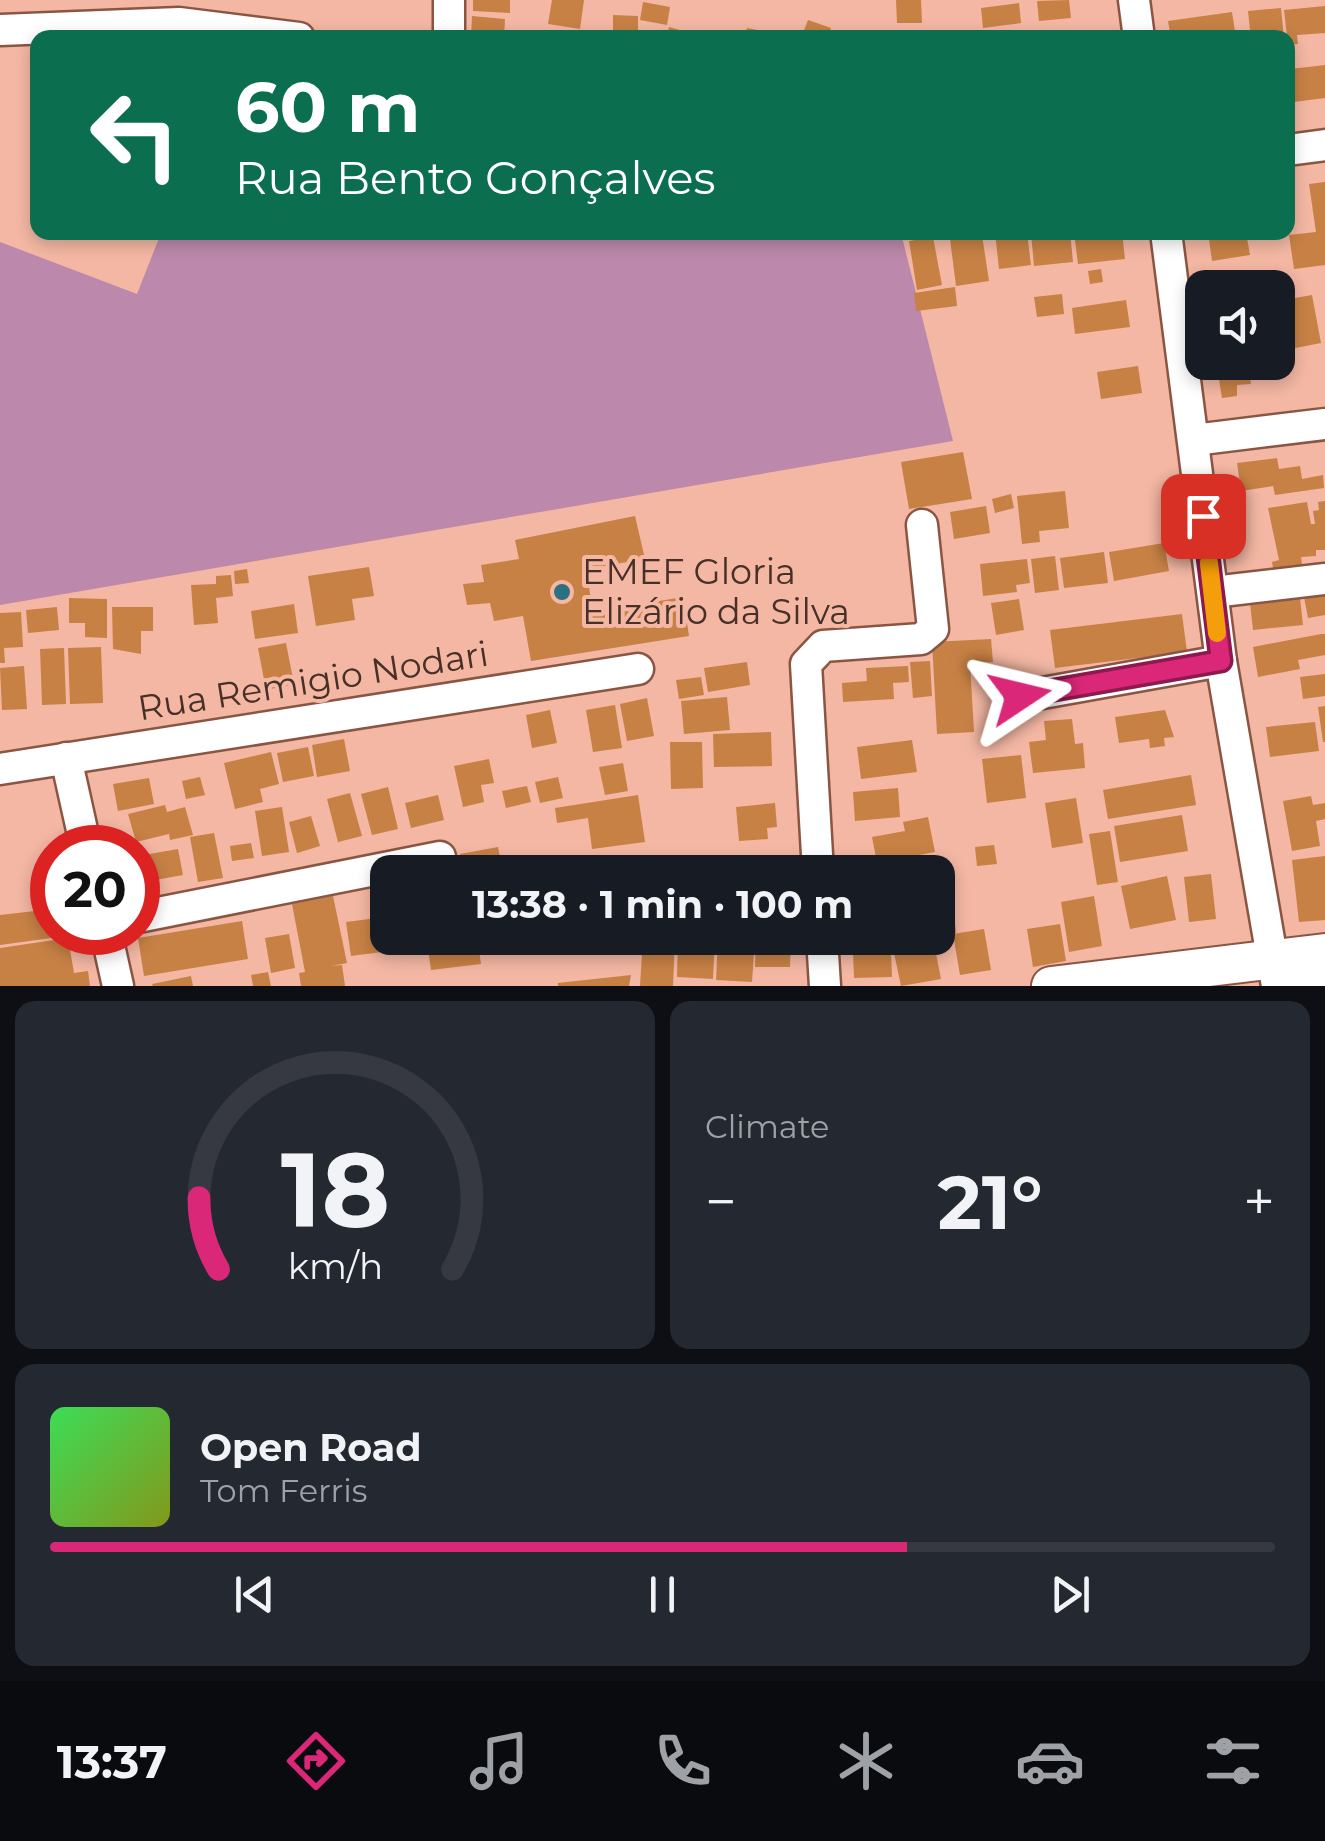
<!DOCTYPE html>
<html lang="en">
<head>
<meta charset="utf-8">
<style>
  body { margin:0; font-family:Montserrat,sans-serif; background:#242831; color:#f1f3f6; height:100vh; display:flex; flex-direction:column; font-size:38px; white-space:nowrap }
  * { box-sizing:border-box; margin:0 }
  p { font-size:32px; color:#9ea1a6 }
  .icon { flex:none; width:55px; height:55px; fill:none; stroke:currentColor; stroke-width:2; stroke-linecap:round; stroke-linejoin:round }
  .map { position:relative; height:986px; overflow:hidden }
  .sheet { display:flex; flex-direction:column; gap:15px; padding:15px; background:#0d0f14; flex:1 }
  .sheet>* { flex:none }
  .hud { position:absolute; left:30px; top:30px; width:1265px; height:210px; border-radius:20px; box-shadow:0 5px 15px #0003; background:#0b6e4f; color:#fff; overflow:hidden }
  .buttons { position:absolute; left:1185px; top:270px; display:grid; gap:20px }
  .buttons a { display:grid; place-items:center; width:110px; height:110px; border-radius:20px; background:#171b24; box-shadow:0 5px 15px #0003; font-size:50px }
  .speed { position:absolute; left:30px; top:825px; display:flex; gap:20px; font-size:50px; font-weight:700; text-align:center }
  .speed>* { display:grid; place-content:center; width:130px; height:130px; border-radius:50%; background:#171b24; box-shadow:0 5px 15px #0003; line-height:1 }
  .speed .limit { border:15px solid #d22; background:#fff; color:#111 }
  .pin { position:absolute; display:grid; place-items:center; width:85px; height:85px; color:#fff; margin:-42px; border-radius:20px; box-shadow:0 5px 15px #0006 }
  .me { position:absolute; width:110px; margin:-55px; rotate:80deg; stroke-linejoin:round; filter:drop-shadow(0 0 8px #0008) }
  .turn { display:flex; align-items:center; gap:35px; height:210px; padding:0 40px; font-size:45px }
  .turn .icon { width:130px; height:130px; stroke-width:2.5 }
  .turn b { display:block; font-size:70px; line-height:85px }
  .big { font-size:75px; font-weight:700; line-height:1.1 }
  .sheet .widget { flex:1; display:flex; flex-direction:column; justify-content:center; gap:15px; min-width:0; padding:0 35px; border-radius:20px; background:#242831 }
  .sheet .dial { align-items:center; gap:0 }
  .dial svg { height:260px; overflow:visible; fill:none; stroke:#363941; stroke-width:7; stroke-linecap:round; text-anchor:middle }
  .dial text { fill:#f1f3f6; stroke:none }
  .song { display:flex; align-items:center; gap:30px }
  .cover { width:120px; height:120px; border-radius:15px; background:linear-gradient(135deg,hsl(130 70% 55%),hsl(70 70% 35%)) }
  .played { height:10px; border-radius:5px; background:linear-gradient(90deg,#db2777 70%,#363941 70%) }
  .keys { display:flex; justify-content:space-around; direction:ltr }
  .heat { display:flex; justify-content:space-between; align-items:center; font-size:55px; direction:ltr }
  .sheet .tiles { flex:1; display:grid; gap:15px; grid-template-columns:1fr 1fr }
  .widget:last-child { grid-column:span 2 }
  .trip { position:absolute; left:370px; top:855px; width:585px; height:100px; border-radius:20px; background:#171b24; box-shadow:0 5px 15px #0003; font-weight:700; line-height:100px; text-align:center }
  .tabs { display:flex; height:160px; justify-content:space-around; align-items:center; background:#090b0e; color:#9ea1a6 }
  .tabs .icon { width:70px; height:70px }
  .tabs .current { color:#db2777 }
  .tabs b { font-size:45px; color:#f1f3f6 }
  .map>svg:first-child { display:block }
</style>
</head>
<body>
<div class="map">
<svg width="1325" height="986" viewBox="0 0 1325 986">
  <rect width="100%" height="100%" fill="#f3b7a3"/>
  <path fill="#bc88ab" d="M373,232l528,1 52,208 -953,164v-363l137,52 24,-61z"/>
  <g fill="#c78145">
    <path d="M473,0h37v13l-37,-2z"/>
    <path d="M552,0h32l-4,29 -32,-5z"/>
    <path d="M896,0h25l1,23h-25z"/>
    <path d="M1069,0l2,18 -32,3 -2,-20z"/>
    <path d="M643,2l27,5 -3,18 -27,-5z"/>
    <path d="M1019,3l2,20 -38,5 -2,-20z"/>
    <path d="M1325,6v27l-28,2 1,9 -10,1 -4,-35z"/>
    <path d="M1281,8l3,30h-19l-1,-8h-14l-2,-19z"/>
    <path d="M1232,12l4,26h-65l-3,-17z"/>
    <path d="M613,15l25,1v22h-25z"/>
    <path d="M472,16l33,3 -1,19h-33z"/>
    <path d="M808,20l23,8 -3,10h-27z"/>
    <path d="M669,27l25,7 -1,4h-26z"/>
    <path d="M747,28l42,8v2h-44z"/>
    <path d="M1325,65v33l-31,4 -4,-33z"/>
    <path d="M1325,182v83l-31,4 -5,-34 27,-3 -7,-48z"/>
    <path d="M995,232h32l4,33 -32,4z"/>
    <path d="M1070,232l3,30 -39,4 -3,-33z"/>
    <path d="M1086,232h36l3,27 -47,5 -3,-24 11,-2z"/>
    <path d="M1208,232h38l4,23 -38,6z"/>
    <path d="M982,235l7,46 -33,5 -6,-47z"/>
    <path d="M933,237l9,48 -25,5 -8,-49z"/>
    <path d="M1101,269l2,13 -13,2 -2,-13z"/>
    <path d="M1238,277l1,11h-36l-1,-8z"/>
    <path d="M955,287l2,19 -41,5 -2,-18z"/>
    <path d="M1062,294l2,20 -27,3 -3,-20z"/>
    <path d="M1312,295l9,48 -36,7 -7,-49z"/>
    <path d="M1126,300l4,27 -55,7 -3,-26z"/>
    <path d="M1248,363l3,21 -14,1v11l-15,2 -5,-31z"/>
    <path d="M1138,366l4,27 -41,6 -4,-27z"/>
    <path d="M963,452l9,47 -63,10 -8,-47z"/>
    <path d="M1277,458l2,11 21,-3 2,13 21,-4 1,13 -49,7 -2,-9 -32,5 -4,-28z"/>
    <path d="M1065,491l4,37 -30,3 1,11 -18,2 -5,-48z"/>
    <path d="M1011,494l3,14 -19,5 -3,-14z"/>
    <path d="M1325,501v49h-9v6l-15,1 2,14 -29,3 -2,-12 7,-2 -11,-52 39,-6 4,22h4l-2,-13 6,-1 -1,-8z"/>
    <path d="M986,506l4,27 -36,6 -4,-27z"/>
    <path d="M635,516l10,43 -59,10 7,43 90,-15 6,39 -158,25 -8,-45 -29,5 -4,-18 -23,2 -4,-21 21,-2 -3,-17 38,-6 -4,-19z"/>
    <path d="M1164,543l5,28 -55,10 -5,-29z"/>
    <path d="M1104,552l4,31 -44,5 -4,-30z"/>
    <path d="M1055,556l4,34 -24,3 -4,-34z"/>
    <path d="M1027,559l3,24 -14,2 1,7 -34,4 -3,-32z"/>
    <path d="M369,567l5,29 -22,3 3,21 -39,6 -8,-50z"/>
    <path d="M247,569l2,14 -14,1 -1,-13z"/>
    <path d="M231,575l2,21 -17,2 2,25 -24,2 -3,-40 25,-1v-8z"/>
    <path d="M1325,594v21l-17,3 -4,-21z"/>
    <path d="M69,598l38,1v39l-22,-1v-14h-16z"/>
    <path d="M1300,598l3,27 -50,5 -3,-27z"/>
    <path d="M1019,599l5,31 -28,5 -5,-32z"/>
    <path d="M294,604l4,29 -43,6 -4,-28z"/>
    <path d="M57,607l2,23 -31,3 -2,-23z"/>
    <path d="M112,607h41v24h-12v23l-28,-5z"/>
    <path d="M21,612l2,35 -19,1 1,15h-5v-50z"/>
    <path d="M1182,614l5,38 -132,16 -5,-38z"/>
    <path d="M1321,634h4v21l-27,5 2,9 -42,8 -5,-30z"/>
    <path d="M991,639l2,23 -23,1 4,69 -37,2 -5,-92z"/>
    <path d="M286,643l8,41 -28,6 -8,-42z"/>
    <path d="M101,647l2,56 -33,1 -2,-56z"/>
    <path d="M64,648l2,56 -24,1 -2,-56z"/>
    <path d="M930,661l2,35 -19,2 -3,-36z"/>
    <path d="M747,662l3,23 -42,7 -4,-24z"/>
    <path d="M24,666l3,43 -25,1 -2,-42z"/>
    <path d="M908,666l1,16 -16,1 1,16 -51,3 -1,-19 25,-2 -1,-13z"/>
    <path d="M1325,674v22l-22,3 -3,-22z"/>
    <path d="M701,677l3,18 -25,4 -3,-19z"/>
    <path d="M727,697l3,33 -46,4 -3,-33z"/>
    <path d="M647,698l7,38 -27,5 -7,-37z"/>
    <path d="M615,705l7,43 -29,4 -7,-42z"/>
    <path d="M1325,706v36h-2l-5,-35z"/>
    <path d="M550,710l7,33 -25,5 -6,-33z"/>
    <path d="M1165,710l9,27 -10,1 1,8 -15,2 -1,-9 -30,4 -4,-26z"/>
    <path d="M1072,719l3,25 8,-1 2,25 -52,5 -4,-31 17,-2 -2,-19z"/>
    <path d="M1315,722l4,29 -49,6 -4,-30z"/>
    <path d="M771,732l1,34 -58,1 -1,-33z"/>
    <path d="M344,739l6,32 -33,6 -5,-32z"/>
    <path d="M912,740l5,32 -56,7 -4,-32z"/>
    <path d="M670,742h32l1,46 -32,1z"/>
    <path d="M308,747l6,29 -31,6 -6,-29z"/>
    <path d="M271,752l8,32 -19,5 3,13 -28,7 -11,-46z"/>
    <path d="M1021,755l5,43 -39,5 -5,-44z"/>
    <path d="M489,759l5,24 -13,2 3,17 -21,5 -9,-41z"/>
    <path d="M623,763l5,28 -23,4 -6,-28z"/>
    <path d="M1191,775l5,30 -88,14 -5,-29z"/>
    <path d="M200,777l5,18 -19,4 -4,-18z"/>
    <path d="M558,777l5,21 -23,5 -5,-21z"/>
    <path d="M149,778l5,26 -36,7 -5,-27z"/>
    <path d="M527,786l4,16 -25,6 -4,-17z"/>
    <path d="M388,787l10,42 -26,6 -11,-41z"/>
    <path d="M898,788l2,29 -45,4 -2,-29z"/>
    <path d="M350,793l12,43 -24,6 -11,-43z"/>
    <path d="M438,795l6,25 -33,8 -6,-25z"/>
    <path d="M638,795l7,47 -53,7 -4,-31 -31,5 -2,-15z"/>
    <path d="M1311,796l2,9 12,-2v16l-9,2 4,25 -28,5 -9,-50z"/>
    <path d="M1076,798l7,45 -31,5 -7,-45z"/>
    <path d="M775,803l2,24 -10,1 1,11 -29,2 -3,-34z"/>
    <path d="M165,805l2,7 18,-5 8,28 -23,5 -1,-6 -33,8 -8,-28z"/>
    <path d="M282,807l7,45 -27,4 -7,-45z"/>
    <path d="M1182,815l6,36 -68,11 -6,-36z"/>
    <path d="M311,816l9,30 -23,7 -8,-31z"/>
    <path d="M928,817l7,35 -58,11 -5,-26 33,-6 -2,-9z"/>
    <path d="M1110,831l8,51 -21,3 -8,-51z"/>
    <path d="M214,833l9,45 -25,4 -8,-45z"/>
    <path d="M251,843l3,15 -22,3 -2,-15z"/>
    <path d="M994,845l3,19 -20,2 -2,-19z"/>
    <path d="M498,847l5,25h-39l-4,-18z"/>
    <path d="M178,849l5,26 -44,8 -1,-27z"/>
    <path d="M776,856l1,16h-58l-1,-8z"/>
    <path d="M1325,856v64l-26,2 -7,-62z"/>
    <path d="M905,863l2,9h-61v-2z"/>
    <path d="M1211,874l5,45 -27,3 -5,-45z"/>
    <path d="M1167,876l9,44 -46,9 -9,-43z"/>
    <path d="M952,895l4,38 -18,2v-39z"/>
    <path d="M333,896l14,67 -16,3 11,-1 3,21h-44l-2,-13 6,-1 -13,-68z"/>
    <path d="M1094,896l8,50 -33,6 -8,-50z"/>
    <path d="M52,909v23l7,5 -59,8v-30z"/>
    <path d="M385,917l5,34 -39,5 -5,-34z"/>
    <path d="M242,921l6,38 -104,17 -6,-38z"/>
    <path d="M1060,924l6,37 -33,6 -6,-38z"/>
    <path d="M984,929l7,41 -31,5 -7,-41z"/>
    <path d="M289,934l6,34 -24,5 -6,-35z"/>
    <path d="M68,938l6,35 14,-2 2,15h-90v-38z"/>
    <path d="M404,938h24l1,8 -23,4z"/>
    <path d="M643,938h32l-2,48h-33z"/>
    <path d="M678,938h37l-2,41 -36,-2z"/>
    <path d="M718,938h37l-3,44 -36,-2z"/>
    <path d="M756,938h35l-1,29h-35z"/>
    <path d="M933,938l8,41 -40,7 -10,-47z"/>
    <path d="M478,942l3,22 -50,6 -3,-21z"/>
    <path d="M891,951l1,26 -38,1 -1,-26z"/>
    <path d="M268,972l3,14h-18l-2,-11z"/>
    <path d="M631,975l-2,11h-71v-3z"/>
    <path d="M191,976l2,10h-40l-1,-2z"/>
  </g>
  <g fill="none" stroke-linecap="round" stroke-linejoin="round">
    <defs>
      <g id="minor">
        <path d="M449,0v38"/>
        <path d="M1134,0l5,38"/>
        <path d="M0,30l179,-7 120,15"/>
        <path d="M1288,150l37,-5"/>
        <path d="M1166,232l55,429 56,325"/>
        <path d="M1194,440l131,-16"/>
        <path d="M1213,592l112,-13"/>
        <path d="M1020,697l201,-36"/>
        <path d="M66,758l20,90"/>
        <path d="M0,769l638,-100"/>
        <path d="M818,872l-12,-208 17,-18 98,-7 12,-10 -11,-104"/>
        <path d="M138,917l302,-60"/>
        <path d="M106,932l12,54"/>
        <path d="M822,938l3,48"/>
        <path d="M1287,986l38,-4"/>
      </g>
      <path id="major" d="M1051,986l274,-33"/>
    </defs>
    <use href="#minor" stroke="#8a5543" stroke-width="35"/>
    <use href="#major" stroke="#8a5543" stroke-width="42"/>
    <use href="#minor" stroke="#fff" stroke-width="30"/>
    <use href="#major" stroke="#fff" stroke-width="38"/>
  </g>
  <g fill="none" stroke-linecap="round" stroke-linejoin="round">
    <defs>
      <path id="route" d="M1020,696l201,-35 -18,-145"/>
    </defs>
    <use href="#route" stroke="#8e194d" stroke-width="25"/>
    <use href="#route" stroke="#db2777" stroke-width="18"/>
    <path stroke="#f59e0b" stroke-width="18" d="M1209,563l8,70"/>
  </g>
  <circle fill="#2e7083" stroke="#f3b7a3" stroke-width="4" cx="562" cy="592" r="10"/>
  <g text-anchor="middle" stroke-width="8" stroke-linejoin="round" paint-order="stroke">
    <g font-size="35" fill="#473027" stroke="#f3b7a3" text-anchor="start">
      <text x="582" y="584">EMEF Gloria<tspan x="582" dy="40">Elizário da Silva</tspan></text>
    </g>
    <g font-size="35" fill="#473027" stroke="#f3b7a3">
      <text transform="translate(313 681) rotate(-9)" y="12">Rua Remigio Nodari</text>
    </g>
  </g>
</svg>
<div class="buttons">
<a><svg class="icon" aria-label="sound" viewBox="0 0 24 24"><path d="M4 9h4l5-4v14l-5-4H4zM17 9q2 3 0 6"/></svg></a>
</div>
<div class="speed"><div class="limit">20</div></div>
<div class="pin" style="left:1203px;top:516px;background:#d93025"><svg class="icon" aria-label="arrive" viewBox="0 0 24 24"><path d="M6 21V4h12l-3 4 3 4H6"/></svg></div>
<svg class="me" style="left:1020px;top:696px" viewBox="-20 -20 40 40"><path d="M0-17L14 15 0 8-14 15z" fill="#db2777" stroke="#fff" stroke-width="4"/></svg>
<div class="trip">13:38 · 1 min · 100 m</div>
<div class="hud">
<div class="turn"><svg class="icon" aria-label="left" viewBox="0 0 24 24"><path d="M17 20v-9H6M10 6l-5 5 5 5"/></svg><div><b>60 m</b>Rua Bento Gonçalves</div></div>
</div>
</div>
<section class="sheet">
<div class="tiles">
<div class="widget dial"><svg viewBox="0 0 100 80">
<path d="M14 69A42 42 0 1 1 86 69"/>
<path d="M14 69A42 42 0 0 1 8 47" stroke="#db2777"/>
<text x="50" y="56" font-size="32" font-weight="700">18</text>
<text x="50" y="72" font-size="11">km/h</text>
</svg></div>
<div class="widget"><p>Climate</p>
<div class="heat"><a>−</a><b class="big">21°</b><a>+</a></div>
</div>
<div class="widget">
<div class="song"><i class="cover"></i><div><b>Open Road</b><p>Tom Ferris</p></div></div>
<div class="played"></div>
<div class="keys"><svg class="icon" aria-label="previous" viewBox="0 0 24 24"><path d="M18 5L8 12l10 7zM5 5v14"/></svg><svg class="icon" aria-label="pause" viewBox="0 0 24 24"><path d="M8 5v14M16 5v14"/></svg><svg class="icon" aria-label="next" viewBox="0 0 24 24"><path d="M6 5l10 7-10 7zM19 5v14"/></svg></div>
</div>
</div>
</section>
<nav class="tabs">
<b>13:37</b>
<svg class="icon current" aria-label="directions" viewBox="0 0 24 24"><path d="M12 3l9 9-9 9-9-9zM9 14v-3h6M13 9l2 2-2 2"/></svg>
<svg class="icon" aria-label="music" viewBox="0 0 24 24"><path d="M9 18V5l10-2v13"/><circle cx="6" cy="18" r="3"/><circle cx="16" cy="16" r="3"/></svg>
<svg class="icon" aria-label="phone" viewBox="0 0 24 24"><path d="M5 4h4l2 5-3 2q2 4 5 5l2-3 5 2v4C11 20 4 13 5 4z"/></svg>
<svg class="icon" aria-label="climate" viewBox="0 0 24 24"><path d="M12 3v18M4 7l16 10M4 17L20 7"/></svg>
<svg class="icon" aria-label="car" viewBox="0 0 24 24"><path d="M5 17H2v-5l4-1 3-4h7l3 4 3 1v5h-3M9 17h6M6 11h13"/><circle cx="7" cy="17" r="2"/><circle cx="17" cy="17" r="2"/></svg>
<svg class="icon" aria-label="filters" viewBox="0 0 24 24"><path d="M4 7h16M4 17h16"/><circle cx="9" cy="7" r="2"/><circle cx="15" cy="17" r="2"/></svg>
</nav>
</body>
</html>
